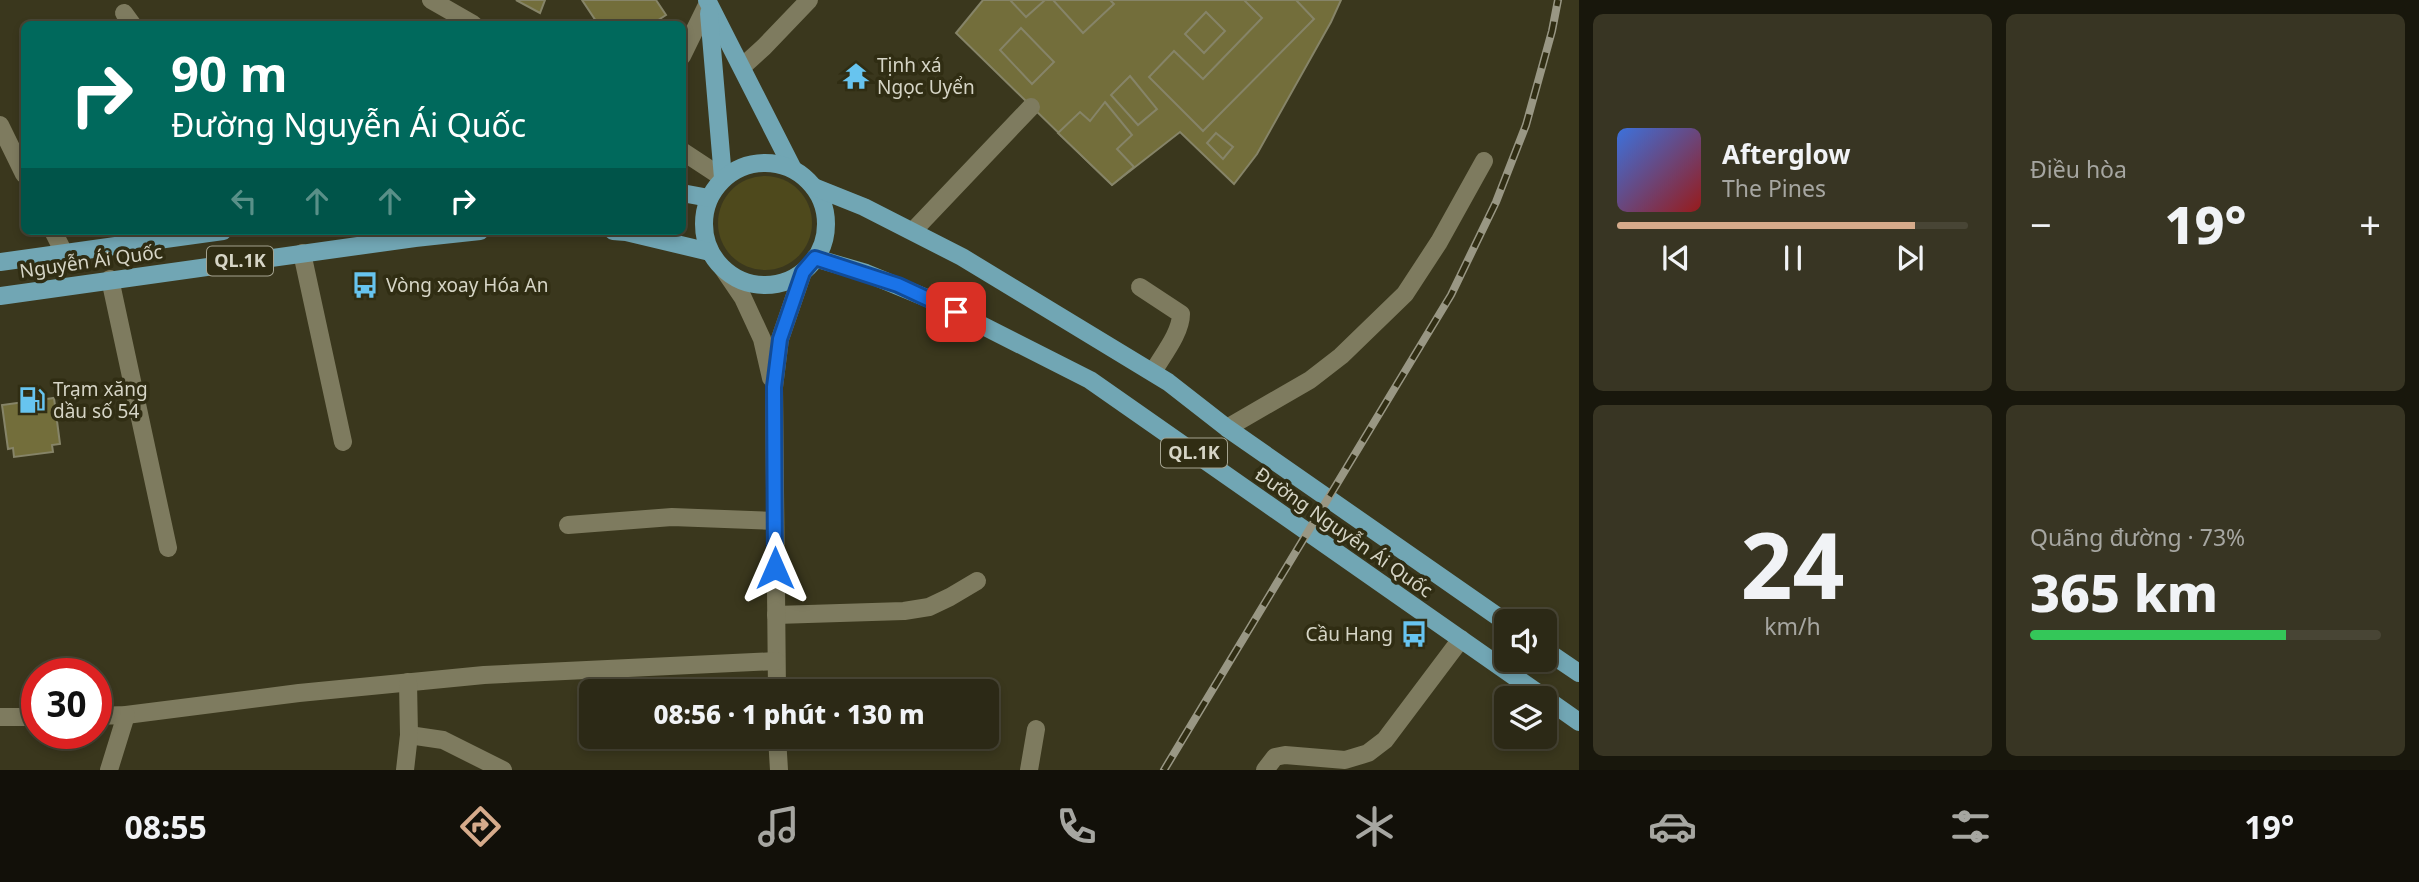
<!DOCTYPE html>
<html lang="vi">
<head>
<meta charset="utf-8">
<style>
  body { margin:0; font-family:"Noto Sans",sans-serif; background:#383523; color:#f1f3f6; height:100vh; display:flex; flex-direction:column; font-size:26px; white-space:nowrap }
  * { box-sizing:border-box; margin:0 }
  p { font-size:23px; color:#a6a6a1 }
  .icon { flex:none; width:38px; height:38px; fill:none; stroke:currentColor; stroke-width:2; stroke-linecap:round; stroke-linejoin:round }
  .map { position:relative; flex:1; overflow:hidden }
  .panel { display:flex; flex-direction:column; gap:14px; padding:14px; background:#18170c; width:840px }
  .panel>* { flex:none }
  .banner { position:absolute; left:21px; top:21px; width:665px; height:214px; border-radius:10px; box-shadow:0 4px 10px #0003,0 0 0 2px #484535; background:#00695c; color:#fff; overflow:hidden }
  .controls { position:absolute; left:1494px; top:609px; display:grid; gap:14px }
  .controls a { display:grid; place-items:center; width:63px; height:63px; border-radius:10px; background:#2c2916; box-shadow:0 4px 10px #0003,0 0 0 2px #484535; font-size:35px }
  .speed { position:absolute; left:21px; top:658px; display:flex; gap:14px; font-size:35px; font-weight:700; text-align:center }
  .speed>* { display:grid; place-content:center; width:91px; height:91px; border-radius:50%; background:#2c2916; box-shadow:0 4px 10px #0003,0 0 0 2px #484535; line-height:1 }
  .speed .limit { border:10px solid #d22; background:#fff; color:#111 }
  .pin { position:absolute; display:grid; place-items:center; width:60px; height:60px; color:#fff; margin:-30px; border-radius:14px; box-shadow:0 4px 10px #0006 }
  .me { position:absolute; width:77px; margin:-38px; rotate:0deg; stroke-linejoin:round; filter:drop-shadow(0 0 5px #0008) }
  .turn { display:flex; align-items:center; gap:24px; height:147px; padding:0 35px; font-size:32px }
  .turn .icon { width:91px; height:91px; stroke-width:2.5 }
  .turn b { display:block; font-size:49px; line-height:60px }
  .lanes { display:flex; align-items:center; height:66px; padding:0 35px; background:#0003; justify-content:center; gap:35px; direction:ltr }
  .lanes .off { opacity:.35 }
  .big { font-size:52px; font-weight:800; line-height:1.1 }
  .panel .widget { flex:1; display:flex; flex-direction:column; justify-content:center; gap:10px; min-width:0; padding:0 24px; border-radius:10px; background:#383523 }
  .panel .dial { align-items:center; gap:0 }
  .dial b { font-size:91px; line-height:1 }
  .song { display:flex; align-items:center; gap:21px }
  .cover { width:84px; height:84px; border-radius:10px; background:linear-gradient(135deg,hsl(220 70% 55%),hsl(0 70% 35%)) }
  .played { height:7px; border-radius:4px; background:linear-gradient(90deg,#d6ab8b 85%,#484535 85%) }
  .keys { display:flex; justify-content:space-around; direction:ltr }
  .heat { display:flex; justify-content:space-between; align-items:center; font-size:38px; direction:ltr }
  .charge { height:10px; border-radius:5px; background:linear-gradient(90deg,#34c759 73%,#484535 0) }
  .panel .tiles { flex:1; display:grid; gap:14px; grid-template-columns:repeat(2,1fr) }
  .trip { position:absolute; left:579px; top:679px; width:420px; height:70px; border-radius:10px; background:#2c2916; box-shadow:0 4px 10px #0003,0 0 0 2px #484535; font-weight:800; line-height:70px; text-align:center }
  .tab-bar { display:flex; height:112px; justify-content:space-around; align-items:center; background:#121009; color:#a6a6a1 }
  .tab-bar .icon { width:49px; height:49px }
  .tab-bar .active { color:#d6ab8b }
  .tab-bar b { font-size:32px; color:#f1f3f6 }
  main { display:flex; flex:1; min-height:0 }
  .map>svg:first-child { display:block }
</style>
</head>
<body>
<main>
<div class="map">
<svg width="1579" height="770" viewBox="0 0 1579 770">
  <rect width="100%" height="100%" fill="#3a371d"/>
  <circle fill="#4e491c" cx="765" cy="223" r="47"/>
  <g fill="#736e3b" stroke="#868468" stroke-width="2">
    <path d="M516,0h29l-5,13z"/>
    <path d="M582,0h74l10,15 -14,9h-54z"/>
    <path d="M983,0h358l-10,22 -74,132 -23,30 -54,-52 -68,53 -156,-152z"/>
    <path d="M1010,0h35l-19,17z"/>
    <path d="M1053,0h57l4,4 -31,29z"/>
    <path d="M1244,0h52l18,19 -111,112 -54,-54 25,-26 29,28 59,-61z"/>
    <path d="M1206,12l19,19 -21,22 -19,-19z"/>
    <path d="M1021,28l33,34 -22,22 -32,-34z"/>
    <path d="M1130,76l27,33 -19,16 -27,-30z"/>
    <path d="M1105,102l27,33 -15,14 17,18 -22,18 -54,-52 22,-21 10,9z"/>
    <path d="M1216,133l17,14 -10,12 -16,-16z"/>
    <path d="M54,398l6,46 -8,1 1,7 -39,5 -1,-9 -5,1 -6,-44z"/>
  </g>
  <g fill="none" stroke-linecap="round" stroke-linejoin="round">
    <g stroke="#7e7b5f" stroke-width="18">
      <path d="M431,0l42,24"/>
      <path d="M124,13l8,11"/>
      <path d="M682,56l26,-53"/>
      <path d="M742,67l22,-20 45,-47"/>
      <path d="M0,125l24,49"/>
      <path d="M682,151l41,27"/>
      <path d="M53,231l11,22"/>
      <path d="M913,231l118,-124"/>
      <path d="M302,253l41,189"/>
      <path d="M724,270l19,28 19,41 9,39"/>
      <path d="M110,279l58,269"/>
      <path d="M1140,287l41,27c0,19 -19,42 -28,58"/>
      <path d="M1227,428l83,-48 31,-24 64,-62 34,-52 45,-81"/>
      <path d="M568,525l104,-8 103,4"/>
      <path d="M776,615l128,-4 25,-4 21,-10 27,-16"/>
      <path d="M777,691l-3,-304 6,-48 23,-67"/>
      <path d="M96,716l30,-1 173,-22 185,-18 292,-14"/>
      <path d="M0,717h37"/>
      <path d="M409,735l34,5 60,30"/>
      <path d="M777,737l2,33"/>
      <path d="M109,770l17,-55"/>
      <path d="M405,770l4,-35 -1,-53"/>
      <path d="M1029,770l7,-41"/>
      <path d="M1265,770l10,-13 10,-2 60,5 23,-7 17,-13 76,-101"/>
    </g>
    <g stroke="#71a6b4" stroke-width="18">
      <path d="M707,0l86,169"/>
      <path d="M709,13l14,165"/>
      <circle cx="765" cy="224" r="61"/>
      <path d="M814,187l50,20 98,50 206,125 59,46 280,195"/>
      <path d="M682,193l27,5"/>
      <path d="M613,231l13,1 84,20"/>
      <path d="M815,258l51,15 68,28 156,79 455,318"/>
      <path d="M0,262l223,-31"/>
      <path d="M0,296l415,-58 65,-7"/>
      <path d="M1545,650l34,23"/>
      <path d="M1545,698l34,24"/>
    </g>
    <defs>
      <path id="rail" d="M1164,770l287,-475 45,-93 30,-77 26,-94 6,-31"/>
    </defs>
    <use href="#rail" stroke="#999784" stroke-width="8"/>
    <use href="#rail" stroke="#302d13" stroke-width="5" stroke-dasharray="16" stroke-linecap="butt"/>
  </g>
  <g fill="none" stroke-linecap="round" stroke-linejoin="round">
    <defs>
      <path id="route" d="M775,568l-1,-181 6,-48 23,-67 12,-14 83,27 58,27"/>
    </defs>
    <use href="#route" stroke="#114b97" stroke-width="18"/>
    <use href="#route" stroke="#1a73e8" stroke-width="12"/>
  </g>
  <defs>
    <symbol id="temple-bare" viewBox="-9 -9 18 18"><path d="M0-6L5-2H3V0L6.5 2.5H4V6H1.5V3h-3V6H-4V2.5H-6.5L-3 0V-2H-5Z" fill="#67c4ef" stroke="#302d13" stroke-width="2.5" paint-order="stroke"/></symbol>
    <symbol id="bus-bare" viewBox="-9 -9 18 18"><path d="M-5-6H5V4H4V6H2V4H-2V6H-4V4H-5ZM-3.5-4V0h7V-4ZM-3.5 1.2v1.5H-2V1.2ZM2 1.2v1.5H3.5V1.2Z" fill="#67c4ef" stroke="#302d13" stroke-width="2.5" paint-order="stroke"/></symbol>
    <symbol id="fuel-bare" viewBox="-9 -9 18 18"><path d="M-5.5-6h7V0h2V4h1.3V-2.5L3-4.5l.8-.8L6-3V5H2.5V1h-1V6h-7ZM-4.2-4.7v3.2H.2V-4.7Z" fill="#67c4ef" stroke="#302d13" stroke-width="2.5" paint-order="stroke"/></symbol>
  </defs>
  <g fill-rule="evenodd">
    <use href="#temple-bare" x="837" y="57" width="38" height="38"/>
    <use href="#bus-bare" x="346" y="266" width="38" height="38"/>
    <use href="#fuel-bare" x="13" y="381" width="38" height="38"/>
    <use href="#bus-bare" x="1395" y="615" width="38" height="38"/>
  </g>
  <g text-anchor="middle" stroke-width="7" stroke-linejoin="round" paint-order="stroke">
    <g fill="#302d13" stroke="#a4a390" stroke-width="2">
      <rect x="207" y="246.5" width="66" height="29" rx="5"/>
      <rect x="1161" y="438.5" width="66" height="29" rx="5"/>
    </g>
    <g font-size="18" font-weight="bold" fill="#d6d5c6">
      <text x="240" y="267">QL.1K</text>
      <text x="1194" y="459">QL.1K</text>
    </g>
    <g font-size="19" fill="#d6d5c6" stroke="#302d13" text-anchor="start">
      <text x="877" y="72">Tịnh xá<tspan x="877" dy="22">Ngọc Uyển</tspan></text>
      <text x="386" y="292">Vòng xoay Hóa An</text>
      <text x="53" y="396">Trạm xăng<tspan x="53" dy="22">dầu số 54</tspan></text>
      <text x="1393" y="641" text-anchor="end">Cầu Hang</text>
    </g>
    <g font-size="19" fill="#d6d5c6" stroke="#302d13">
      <text transform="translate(91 261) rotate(-8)" y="7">Nguyễn Ái Quốc</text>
      <text transform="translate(1344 532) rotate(35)" y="7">Đường Nguyễn Ái Quốc</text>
    </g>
  </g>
</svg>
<div class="controls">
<a><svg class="icon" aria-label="sound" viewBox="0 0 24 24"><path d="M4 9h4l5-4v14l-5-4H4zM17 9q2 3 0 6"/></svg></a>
<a><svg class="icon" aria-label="layers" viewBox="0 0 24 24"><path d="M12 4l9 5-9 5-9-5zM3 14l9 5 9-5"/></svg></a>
</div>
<div class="speed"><div class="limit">30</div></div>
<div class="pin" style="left:956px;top:312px;background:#d93025"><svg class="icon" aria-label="arrive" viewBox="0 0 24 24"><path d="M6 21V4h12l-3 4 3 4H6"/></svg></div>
<svg class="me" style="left:775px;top:568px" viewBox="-20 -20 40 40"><path d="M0-17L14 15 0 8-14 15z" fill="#1a73e8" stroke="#fff" stroke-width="4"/></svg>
<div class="trip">08:56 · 1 phút · 130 m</div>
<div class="banner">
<div class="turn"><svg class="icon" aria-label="right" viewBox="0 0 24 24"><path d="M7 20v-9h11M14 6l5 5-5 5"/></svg><div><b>90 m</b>Đường Nguyễn Ái Quốc</div></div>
<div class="lanes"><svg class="icon off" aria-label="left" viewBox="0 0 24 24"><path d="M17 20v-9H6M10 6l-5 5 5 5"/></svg><svg class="icon off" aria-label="ahead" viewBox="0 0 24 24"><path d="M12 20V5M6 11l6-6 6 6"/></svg><svg class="icon off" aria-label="ahead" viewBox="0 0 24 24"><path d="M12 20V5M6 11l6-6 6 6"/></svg><svg class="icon" aria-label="right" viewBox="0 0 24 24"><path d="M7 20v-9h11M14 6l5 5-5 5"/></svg></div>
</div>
</div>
<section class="panel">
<div class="tiles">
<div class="widget">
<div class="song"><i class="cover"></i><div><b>Afterglow</b><p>The Pines</p></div></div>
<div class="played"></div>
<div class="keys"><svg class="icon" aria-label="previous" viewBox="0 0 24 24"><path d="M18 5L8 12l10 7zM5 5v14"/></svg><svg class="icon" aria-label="pause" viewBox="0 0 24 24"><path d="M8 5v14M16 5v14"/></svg><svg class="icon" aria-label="next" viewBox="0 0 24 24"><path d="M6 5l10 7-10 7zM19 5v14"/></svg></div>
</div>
<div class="widget"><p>Điều hòa</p>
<div class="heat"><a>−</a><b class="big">19°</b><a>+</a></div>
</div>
<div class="widget dial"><b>24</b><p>km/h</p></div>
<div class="widget"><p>Quãng đường · 73%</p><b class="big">365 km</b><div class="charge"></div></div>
</div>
</section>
</main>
<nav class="tab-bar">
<b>08:55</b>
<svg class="icon active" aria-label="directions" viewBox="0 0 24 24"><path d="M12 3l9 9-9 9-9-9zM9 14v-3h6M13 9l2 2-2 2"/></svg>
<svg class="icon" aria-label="music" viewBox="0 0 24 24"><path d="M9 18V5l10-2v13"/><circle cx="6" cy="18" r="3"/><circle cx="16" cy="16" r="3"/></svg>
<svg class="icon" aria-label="phone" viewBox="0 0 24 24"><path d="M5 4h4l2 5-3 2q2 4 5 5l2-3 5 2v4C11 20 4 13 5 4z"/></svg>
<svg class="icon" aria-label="climate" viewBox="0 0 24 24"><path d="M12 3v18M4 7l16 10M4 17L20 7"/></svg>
<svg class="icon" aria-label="car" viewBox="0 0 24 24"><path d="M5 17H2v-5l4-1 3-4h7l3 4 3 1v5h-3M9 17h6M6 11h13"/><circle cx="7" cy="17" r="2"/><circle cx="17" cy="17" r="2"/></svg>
<svg class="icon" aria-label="filters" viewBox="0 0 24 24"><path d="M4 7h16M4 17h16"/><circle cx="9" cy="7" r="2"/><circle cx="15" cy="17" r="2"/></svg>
<b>19°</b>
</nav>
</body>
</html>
